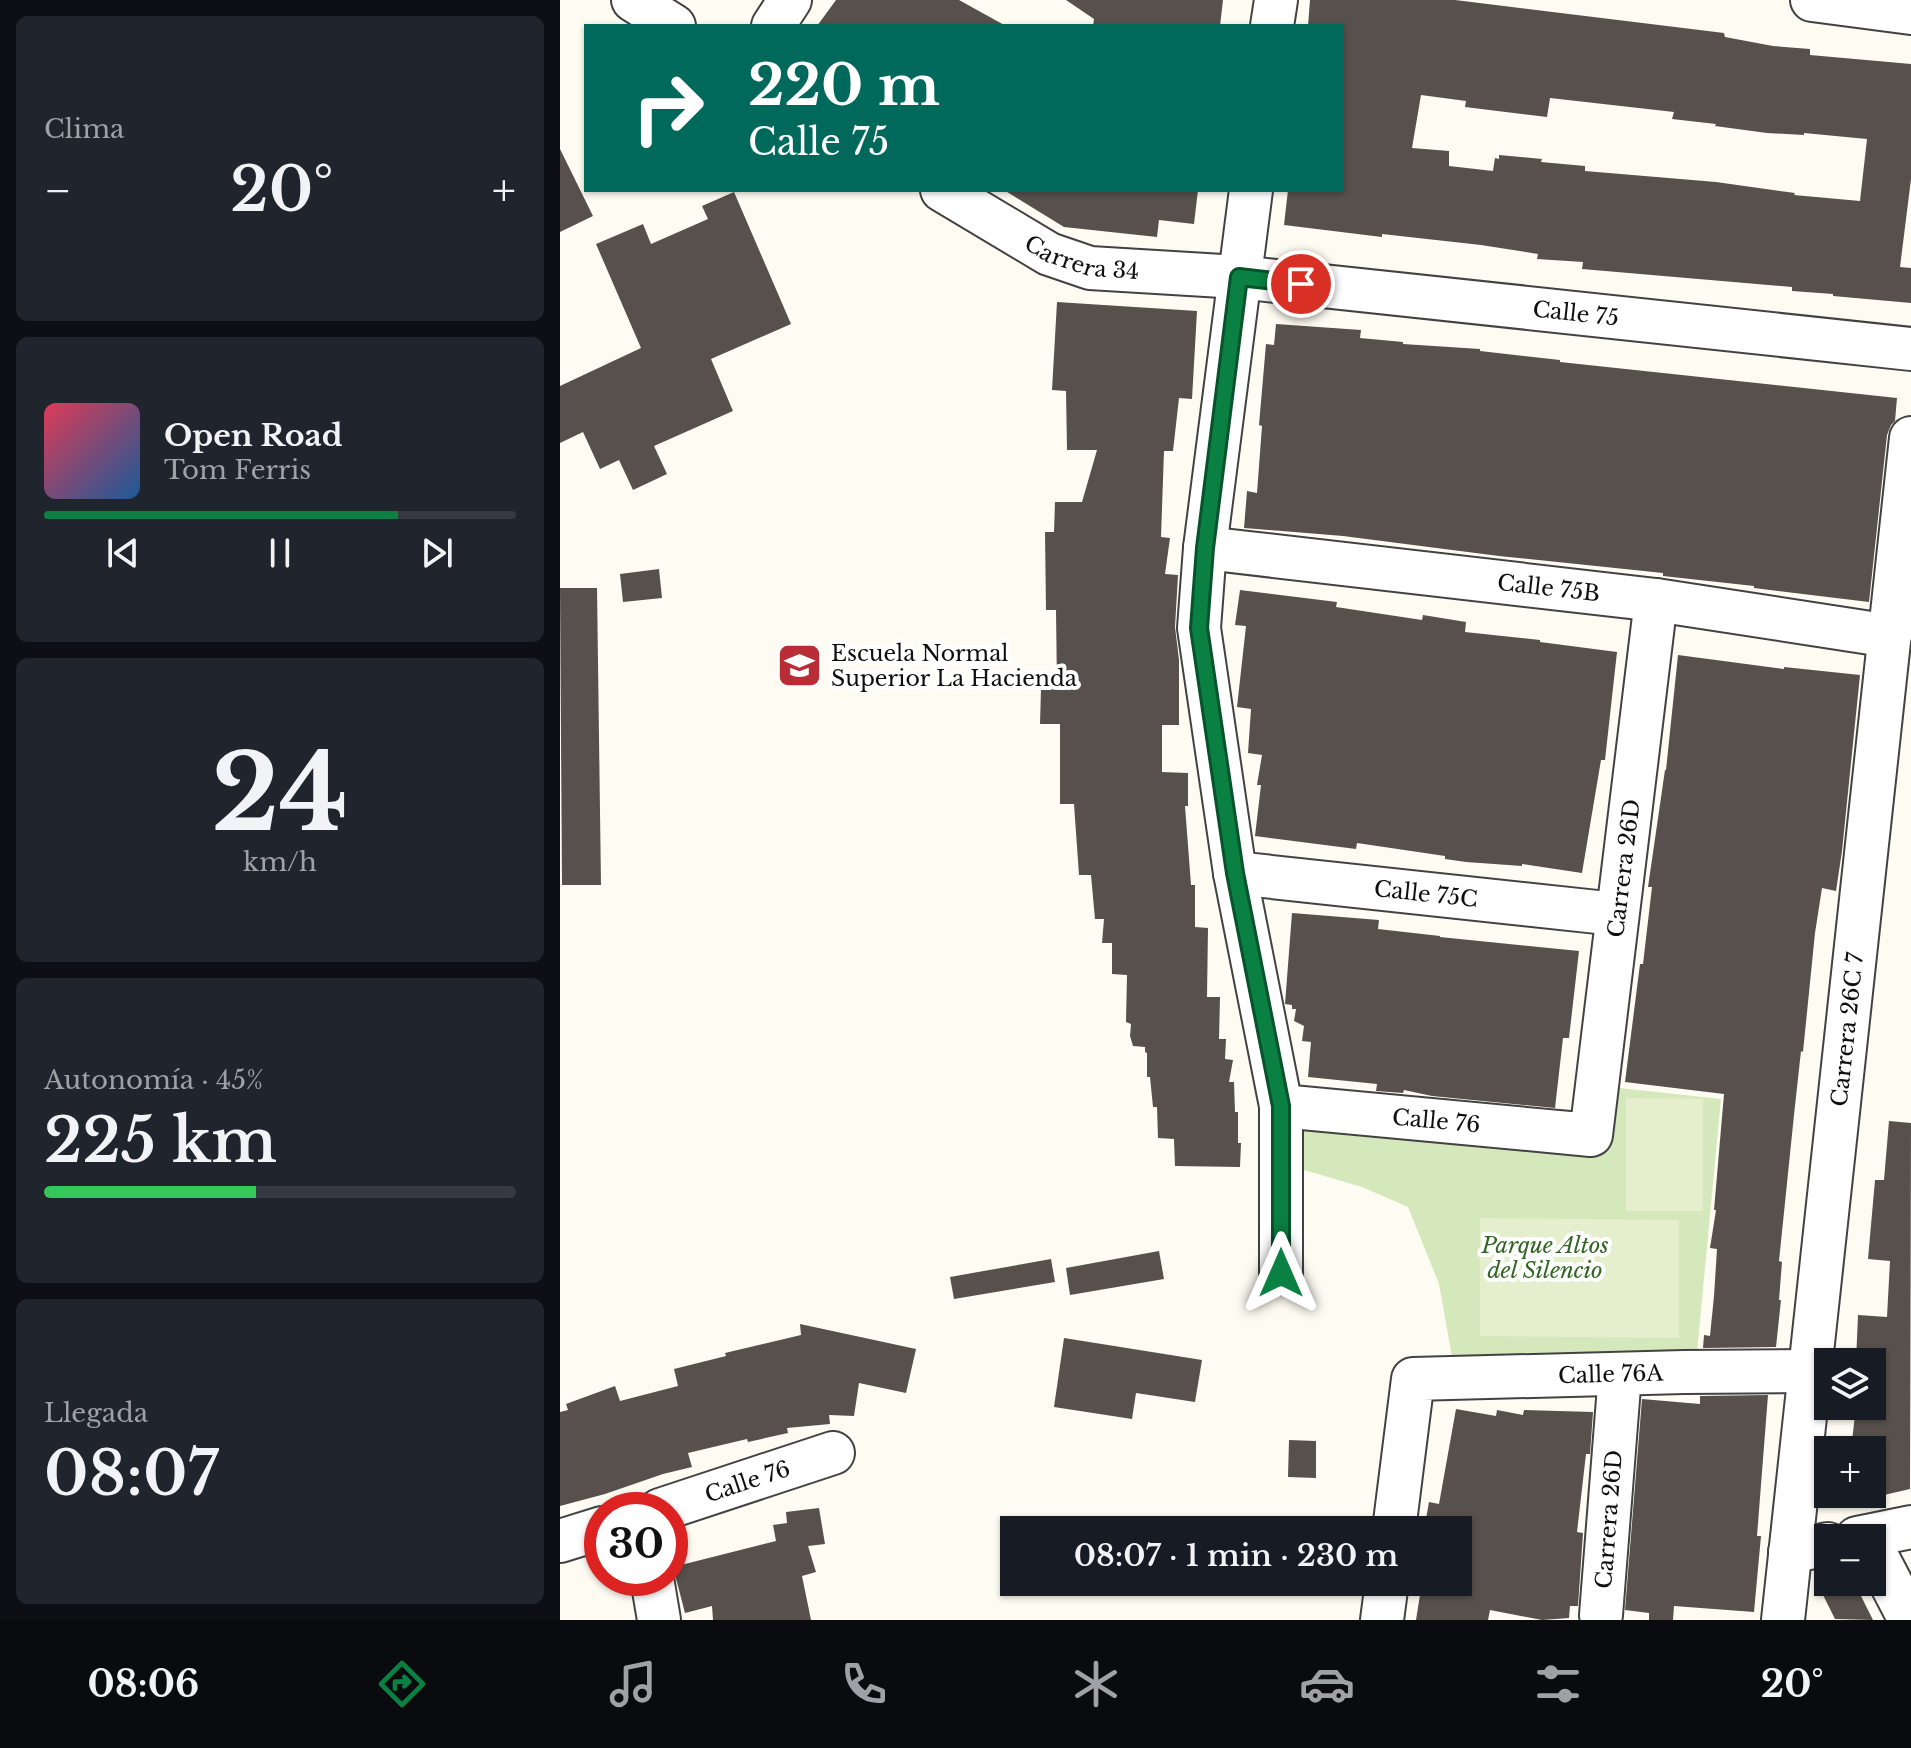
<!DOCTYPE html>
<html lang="es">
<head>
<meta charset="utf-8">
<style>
  body { margin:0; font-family:"Libre Baskerville",serif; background:#20242c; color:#f1f3f6; height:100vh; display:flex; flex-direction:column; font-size:30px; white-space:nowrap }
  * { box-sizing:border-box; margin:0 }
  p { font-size:26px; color:#9ea1a6 }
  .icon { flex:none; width:44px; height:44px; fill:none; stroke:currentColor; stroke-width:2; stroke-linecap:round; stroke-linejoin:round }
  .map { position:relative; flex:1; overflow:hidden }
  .side { display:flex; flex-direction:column; gap:16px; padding:16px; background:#0d0f14; width:560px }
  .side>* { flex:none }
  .top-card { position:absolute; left:24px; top:24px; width:760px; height:168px; border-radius:0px; box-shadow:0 2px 6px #0004; background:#00695c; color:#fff; overflow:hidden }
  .buttons { position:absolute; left:1254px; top:1348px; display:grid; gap:16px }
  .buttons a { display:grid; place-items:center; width:72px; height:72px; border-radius:0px; background:#171b24; box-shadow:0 2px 6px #0004; font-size:40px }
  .speed { position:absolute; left:24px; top:1492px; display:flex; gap:16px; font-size:40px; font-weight:700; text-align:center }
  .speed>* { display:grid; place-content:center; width:104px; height:104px; border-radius:50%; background:#171b24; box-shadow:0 2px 6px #0004; line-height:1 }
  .speed .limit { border:12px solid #d22; background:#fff; color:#111 }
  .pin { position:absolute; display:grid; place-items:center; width:68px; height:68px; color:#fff; margin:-34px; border:4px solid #fff; border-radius:50%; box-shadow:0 2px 8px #0007 }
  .me { position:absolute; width:88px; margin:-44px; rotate:0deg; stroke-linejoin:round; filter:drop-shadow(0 0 6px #0008) }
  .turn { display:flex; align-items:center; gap:28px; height:168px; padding:0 32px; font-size:36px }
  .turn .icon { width:104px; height:104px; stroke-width:2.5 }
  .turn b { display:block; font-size:56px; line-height:68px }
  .big { font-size:60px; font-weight:600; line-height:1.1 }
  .side .card { flex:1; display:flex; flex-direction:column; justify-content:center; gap:12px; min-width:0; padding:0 28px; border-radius:12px; background:#20242c }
  .side .dial { align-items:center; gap:0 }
  .dial b { font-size:104px; line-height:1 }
  .song { display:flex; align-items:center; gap:24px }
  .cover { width:96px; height:96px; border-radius:12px; background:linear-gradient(135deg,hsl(350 70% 55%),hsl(210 70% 35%)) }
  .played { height:8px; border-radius:4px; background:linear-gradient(90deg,#0b8043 75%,#363941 75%) }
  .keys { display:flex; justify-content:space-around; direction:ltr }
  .heat { display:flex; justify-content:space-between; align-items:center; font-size:44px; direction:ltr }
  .charge { height:12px; border-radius:6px; background:linear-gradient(90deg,#34c759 45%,#363941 0) }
  .trip { position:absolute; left:440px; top:1516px; width:472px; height:80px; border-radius:0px; background:#171b24; box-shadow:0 2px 6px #0004; font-weight:600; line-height:80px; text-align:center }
  .dock { display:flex; height:128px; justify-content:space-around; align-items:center; background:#090b0e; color:#9ea1a6 }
  .dock .icon { width:56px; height:56px }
  .dock .current { color:#0b8043 }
  .dock b { font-size:36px; color:#f1f3f6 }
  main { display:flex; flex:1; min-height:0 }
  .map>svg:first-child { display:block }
</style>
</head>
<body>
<main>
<section class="side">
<div class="card"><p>Clima</p>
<div class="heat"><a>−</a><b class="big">20°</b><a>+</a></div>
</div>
<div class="card">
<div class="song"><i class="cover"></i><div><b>Open Road</b><p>Tom Ferris</p></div></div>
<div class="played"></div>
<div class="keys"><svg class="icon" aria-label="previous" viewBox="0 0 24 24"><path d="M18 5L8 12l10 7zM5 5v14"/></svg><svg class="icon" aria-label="pause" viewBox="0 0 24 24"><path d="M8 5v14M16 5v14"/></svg><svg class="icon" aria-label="next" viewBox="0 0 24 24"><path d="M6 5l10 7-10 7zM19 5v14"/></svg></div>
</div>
<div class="card dial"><b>24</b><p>km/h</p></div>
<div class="card"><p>Autonomía · 45%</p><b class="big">225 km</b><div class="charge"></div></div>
<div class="card"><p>Llegada</p><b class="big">08:07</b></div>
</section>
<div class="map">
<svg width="1351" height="1620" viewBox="0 0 1351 1620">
  <rect width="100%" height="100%" fill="#fefcf2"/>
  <path fill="#d4e8bc" d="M1050,1087l111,12 -25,264 -242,5 -15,-84 -31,-77 -46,-20 -58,-17 -7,-48 305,32z"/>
  <g fill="#e5efce">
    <path d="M1066,1098l77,1v112h-77z"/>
    <path d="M920,1218l199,2v118l-199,-2z"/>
  </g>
  <g fill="#57504c" fill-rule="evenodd">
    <path d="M276,0h123l47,26h-189z"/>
    <path d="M506,0h157l-3,26h-127l1,-7z"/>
    <path d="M750,0h145l269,33 1,4 48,9 37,3v6l101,9v115l-11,88 11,1v35l-78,-7v-2l-41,-3v-4l-210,-18 1,-7 -46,-3 1,-5 -57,-9 -99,-11v3l-98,-12 4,-35h54v-164h-34zM861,95l45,6 -1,6 82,10 3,-19 124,14 -2,7 44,5 -1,2 52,7 37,2v-2l63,6 -7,62 -66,-6 1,-2 -79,-11 -131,-11v-5l-44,-4 1,-3 -43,-4v4l-4,-1 -2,13 -44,-5v-15l-37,-3z"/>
    <path d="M0,149l33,67 -33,16z"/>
    <path d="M444,190h194l-4,34 -35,-4 -2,17 -93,-10z"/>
    <path d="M174,192l57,132 -80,35 22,52 -79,35 13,28 -34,16 -14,-30 -19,9 -17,-37 -23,11v-57l81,-38 -45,-104 47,-20 8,20 57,-25 -6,-13z"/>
    <path d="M497,302l140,9 -5,88 -13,-1 -6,53h-9l-3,86 9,1 -5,36 13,1 -3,52 4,33v65h-17v47l26,1v33h-3l6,79h4v42l13,1 -1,69h13l-1,42h7l-1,20 8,1 -4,22h5l1,30h3v31h3l-1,24 -65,-1 -1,-27 -16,-1 -1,-31h-4l-3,-30h-3v-24l-2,-1v-5l-12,-1 -3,-10 1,-12 -5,-2 1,-47 -15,-1v-31h-10l2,-24h-9l-4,-44h-12l-5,-71h-14v-80h-20l1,-35 16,-1 -1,-78h-10l-1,-78h9l1,-30h27l15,-52h-30l-1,-59 -14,-1z"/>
    <path d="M716,324l85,6 -1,8 43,4v2l77,5v2l80,9v2l337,36 -2,23 -4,4 -4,10 -18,167 -115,-14v-2l-91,-10v-3l-164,-17 -156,-20 -99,-8 3,-37 10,2 5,-67 -3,-1 7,-81 8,1z"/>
    <path d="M99,569l3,29 -39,4 -3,-28z"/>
    <path d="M0,588h37l4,297h-39z"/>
    <path d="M680,590l97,12 -1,5 86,13 1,-5 43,7 -1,10 75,8v2l77,10 -12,108h-4l-19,113 -60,-9v2l-56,-4 -21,-3v-3l-88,-13 -1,6 -101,-13 6,-51h-4l5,-30 -14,-2 3,-44 -14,-2 9,-81 -11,-1z"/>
    <path d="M1118,655l106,14v-2l76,8 -18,176 -6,40 -14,-3 -7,45 -12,119 -2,-1 -7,64 -15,146 3,1 -3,38h2l-5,47 -73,1 1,-13 6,1 4,-40 3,-47 -7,-1 6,-38h-2l10,-116 -99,-12 15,-118h3l9,-77h-4l17,-117h1z"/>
    <path d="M732,913l87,7 -1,9 62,7v1l139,14 -10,87h-6l-8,70 -123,-12 -28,-6 -1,3 -27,-2 1,-7 -69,-7 3,-35 -9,-1 2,-15 -10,-5 2,-12h-4v-4l-7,-1z"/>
    <path d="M1329,1121l22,2 -1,366 -65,15 1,-10h26v-44h-21l5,-44h16v-44h-16l2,-47 29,2 3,-56 -22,-2 7,-79h9z"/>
    <path d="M599,1251l5,28 -94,16 -4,-27z"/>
    <path d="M491,1259l4,23 -101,17 -4,-22z"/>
    <path d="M240,1324l116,25 -10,44 -47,-10 -5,33 -25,-1 1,9 -43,4 1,5 -40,9 -1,-3 -59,14 4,14 -29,7 -58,20 -45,12v-94l8,-2 -2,-6 49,-18 5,15 58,-15 -4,-17 52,-13 -1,-3 76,-18z"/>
    <path d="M504,1338l138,22 -7,42 -59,-9 -4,26 -78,-12z"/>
    <path d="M1208,1395l-11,141h4l-7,76 -80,-6 -1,14h-24v-7l-24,-3 17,-211 58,5v-8z"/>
    <path d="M896,1409l40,7 1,-6 26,5 1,-5 69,2 -3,42h-4l-9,78 6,1 -5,73h-8l-1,12 -27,2 -52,-10 -2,10h-72l6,-38 36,5v-57h-34l5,-28 10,2z"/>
    <path d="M729,1440l27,1v37l-28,-1z"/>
    <path d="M259,1508l6,36 -17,2 8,26 -14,4 9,44h-98l-1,-14 -27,7 -12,-46 103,-26 -3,-16 14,-2 -1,-11z"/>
    <path d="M1278,1582h16l19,38 -38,-1 -14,-28z"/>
  </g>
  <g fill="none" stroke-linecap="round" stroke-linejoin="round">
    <defs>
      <g id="minor">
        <path d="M73,0l41,26"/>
        <path d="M1252,0l99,13"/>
        <path d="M213,26l17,-26"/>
        <path d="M712,26l4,-26"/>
        <path id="s1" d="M382,190l107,64 41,14 149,9 672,72"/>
        <path d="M691,190l-46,358 -6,80 36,245 46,233v167"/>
        <path id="s2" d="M645,548l451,52 234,36"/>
        <path id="s3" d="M675,873l381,41"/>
        <path id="s4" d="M721,1106l310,29 65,-535"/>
        <path id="s5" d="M100,1510l173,-57"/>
        <path id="s6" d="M834,1530l19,-151 271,-7 126,-1"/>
        <path d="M1297,1538l54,-11"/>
        <path d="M0,1541l42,-13"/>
        <path d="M1312,1547l38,73"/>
        <path d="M1230,1552l38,-8"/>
        <path d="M92,1578l7,42"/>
        <path id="s7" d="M1041,1615l19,-241"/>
        <path d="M822,1620l5,-38"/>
        <path id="s8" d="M1223,1620l128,-1182"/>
      </g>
    </defs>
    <use href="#minor" stroke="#424242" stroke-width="46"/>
    <use href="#minor" stroke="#fff" stroke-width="42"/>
  </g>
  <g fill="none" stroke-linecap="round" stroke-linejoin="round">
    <defs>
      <path id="route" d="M721,1273v-167l-46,-233 -36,-245 6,-80 34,-271 62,7"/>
    </defs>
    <use href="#route" stroke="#07532c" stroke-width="20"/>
    <use href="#route" stroke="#0b8043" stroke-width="14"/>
  </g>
  <defs>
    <symbol id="school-square" viewBox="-11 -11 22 22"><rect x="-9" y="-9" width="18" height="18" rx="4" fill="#b92d37" stroke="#fff"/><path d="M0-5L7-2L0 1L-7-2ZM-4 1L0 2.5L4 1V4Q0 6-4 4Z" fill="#fff"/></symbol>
  </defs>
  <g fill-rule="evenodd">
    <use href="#school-square" x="214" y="640" width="51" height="51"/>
  </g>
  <g text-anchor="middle" stroke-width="8" stroke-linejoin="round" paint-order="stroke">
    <g font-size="22" fill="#0f0f0f" stroke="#fff">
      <text dy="8" stroke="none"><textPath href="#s1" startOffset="158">Carrera 34</textPath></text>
      <text dy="8" stroke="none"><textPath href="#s1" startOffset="656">Calle 75</textPath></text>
      <text dy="8" stroke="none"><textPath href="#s2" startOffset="346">Calle 75B</textPath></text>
      <text dy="8" stroke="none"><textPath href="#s4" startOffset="580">Carrera 26D</textPath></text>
      <text dy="8" stroke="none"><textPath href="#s3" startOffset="192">Calle 75C</textPath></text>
      <text dy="8" stroke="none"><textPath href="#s8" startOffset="594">Carrera 26C 7</textPath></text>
      <text dy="8" stroke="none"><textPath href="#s4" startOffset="156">Calle 76</textPath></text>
      <text dy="8" stroke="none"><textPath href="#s6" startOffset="350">Calle 76A</textPath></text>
      <text dy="8" stroke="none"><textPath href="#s5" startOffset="92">Calle 76</textPath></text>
      <text dy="8" stroke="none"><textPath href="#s7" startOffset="96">Carrera 26D</textPath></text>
    </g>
    <g font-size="22" fill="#0f0f0f" stroke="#fff" text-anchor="start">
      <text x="271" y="661">Escuela Normal<tspan x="271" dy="25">Superior La Hacienda</tspan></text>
    </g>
    <g font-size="22" font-style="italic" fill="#316522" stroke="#fff">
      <text x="985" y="1253">Parque Altos<tspan x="985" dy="25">del Silencio</tspan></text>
    </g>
  </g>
</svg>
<div class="buttons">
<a><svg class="icon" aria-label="layers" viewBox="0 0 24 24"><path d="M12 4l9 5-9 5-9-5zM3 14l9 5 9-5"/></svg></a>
<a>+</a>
<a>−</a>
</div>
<div class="speed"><div class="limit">30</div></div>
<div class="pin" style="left:741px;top:284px;background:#d93025"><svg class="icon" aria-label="arrive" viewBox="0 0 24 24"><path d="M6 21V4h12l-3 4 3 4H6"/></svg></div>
<svg class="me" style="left:721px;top:1273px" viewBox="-20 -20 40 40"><path d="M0-17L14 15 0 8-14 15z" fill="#0b8043" stroke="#fff" stroke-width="4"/></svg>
<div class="trip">08:07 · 1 min · 230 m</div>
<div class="top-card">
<div class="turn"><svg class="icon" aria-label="right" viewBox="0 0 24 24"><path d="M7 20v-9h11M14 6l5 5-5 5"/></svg><div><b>220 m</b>Calle 75</div></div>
</div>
</div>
</main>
<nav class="dock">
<b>08:06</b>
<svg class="icon current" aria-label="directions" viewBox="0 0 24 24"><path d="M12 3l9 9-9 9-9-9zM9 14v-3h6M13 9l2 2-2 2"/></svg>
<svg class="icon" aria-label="music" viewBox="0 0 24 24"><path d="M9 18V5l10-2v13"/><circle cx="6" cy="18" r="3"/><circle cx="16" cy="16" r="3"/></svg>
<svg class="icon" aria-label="phone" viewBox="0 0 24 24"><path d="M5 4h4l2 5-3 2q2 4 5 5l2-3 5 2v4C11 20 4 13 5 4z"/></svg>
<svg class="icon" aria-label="climate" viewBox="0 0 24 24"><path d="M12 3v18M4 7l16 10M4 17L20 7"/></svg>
<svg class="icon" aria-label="car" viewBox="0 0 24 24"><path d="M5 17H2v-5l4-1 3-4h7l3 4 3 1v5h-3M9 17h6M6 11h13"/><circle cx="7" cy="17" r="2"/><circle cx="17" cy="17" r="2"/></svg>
<svg class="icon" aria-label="filters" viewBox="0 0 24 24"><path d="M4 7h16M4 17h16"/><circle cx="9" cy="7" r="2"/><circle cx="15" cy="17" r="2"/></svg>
<b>20°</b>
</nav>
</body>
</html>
